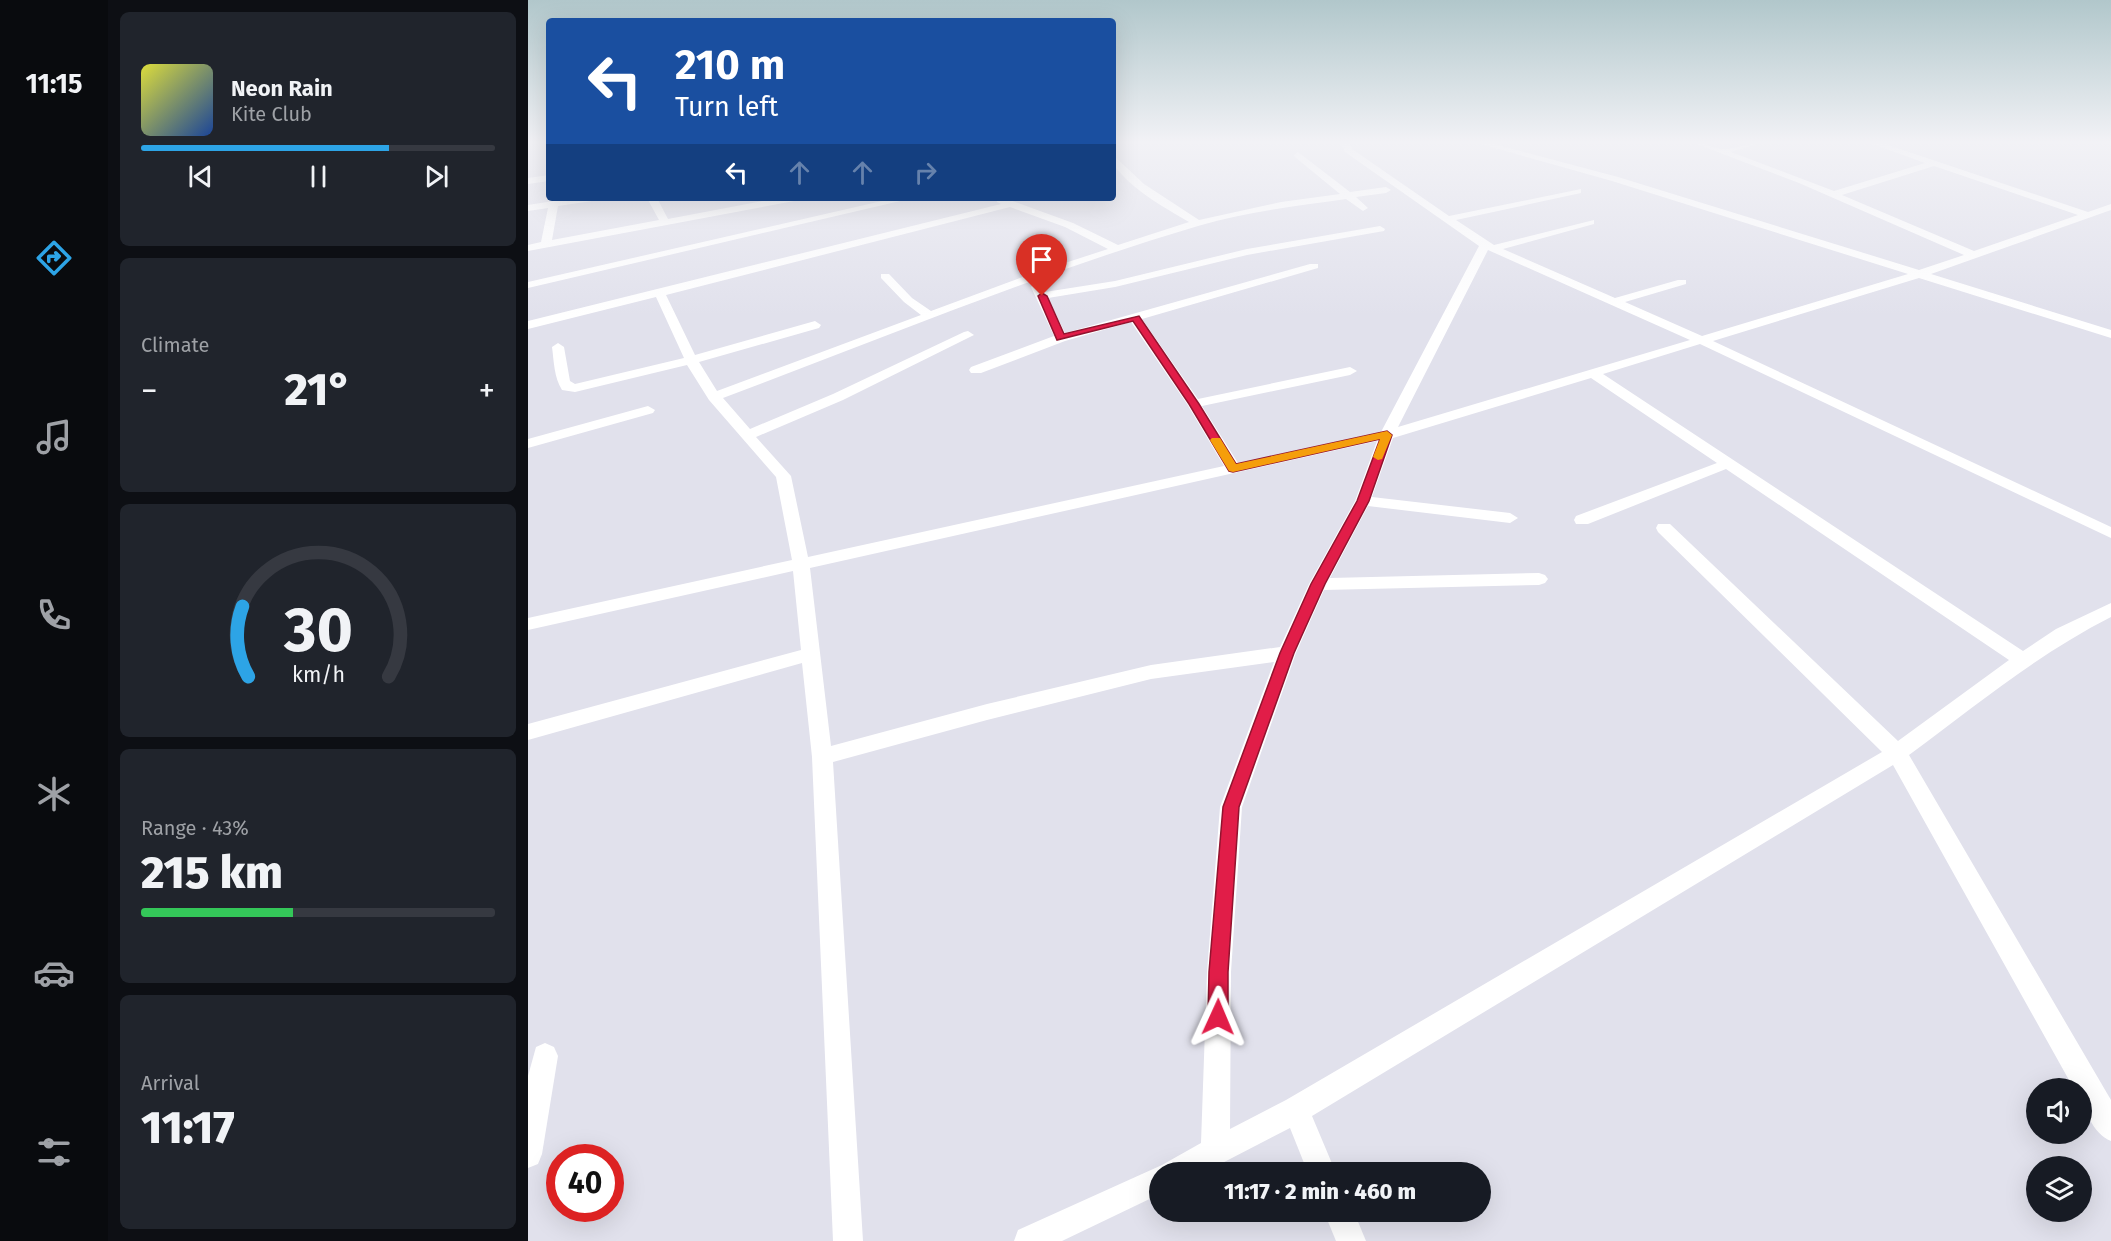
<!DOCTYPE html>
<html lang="en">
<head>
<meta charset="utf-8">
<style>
  body { margin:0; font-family:"Fira Sans",sans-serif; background:#20242c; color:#f1f3f6; height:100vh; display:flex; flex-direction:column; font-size:22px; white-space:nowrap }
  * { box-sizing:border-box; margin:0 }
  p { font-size:20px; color:#9ea1a6 }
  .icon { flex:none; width:33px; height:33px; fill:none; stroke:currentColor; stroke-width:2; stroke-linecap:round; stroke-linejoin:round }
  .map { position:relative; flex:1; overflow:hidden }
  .details { display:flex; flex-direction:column; gap:12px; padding:12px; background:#0d0f14; width:420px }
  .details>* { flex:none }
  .top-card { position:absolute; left:18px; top:18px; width:570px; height:183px; border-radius:6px; box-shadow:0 6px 24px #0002; background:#1a4fa0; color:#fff; overflow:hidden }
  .fabs { position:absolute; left:1498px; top:1078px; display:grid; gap:12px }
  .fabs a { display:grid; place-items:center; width:66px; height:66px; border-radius:50%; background:#171b24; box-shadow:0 6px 24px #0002; font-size:30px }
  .speed { position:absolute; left:18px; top:1144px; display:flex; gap:12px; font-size:30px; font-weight:700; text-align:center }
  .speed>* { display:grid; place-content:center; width:78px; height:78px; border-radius:50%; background:#171b24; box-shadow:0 6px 24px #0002; line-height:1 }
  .speed .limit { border:9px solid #d22; background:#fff; color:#111 }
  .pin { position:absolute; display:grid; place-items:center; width:51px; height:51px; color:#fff; margin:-62px -26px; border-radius:50% 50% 50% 0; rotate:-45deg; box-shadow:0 0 6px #0007 }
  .pin .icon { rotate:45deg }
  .me { position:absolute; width:66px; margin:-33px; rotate:1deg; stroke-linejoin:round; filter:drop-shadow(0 0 4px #0008) }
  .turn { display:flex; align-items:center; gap:21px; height:126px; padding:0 30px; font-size:27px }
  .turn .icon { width:78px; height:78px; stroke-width:2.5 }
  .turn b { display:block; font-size:42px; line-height:51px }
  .lanes { display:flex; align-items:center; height:57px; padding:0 30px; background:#0003; justify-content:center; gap:30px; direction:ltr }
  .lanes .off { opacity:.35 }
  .big { font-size:45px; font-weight:800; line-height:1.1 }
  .details .widget { flex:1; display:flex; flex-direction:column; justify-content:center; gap:9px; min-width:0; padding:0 21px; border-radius:9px; background:#20242c }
  .details .dial { align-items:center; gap:0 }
  .dial svg { height:156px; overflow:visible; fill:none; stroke:#363941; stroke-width:7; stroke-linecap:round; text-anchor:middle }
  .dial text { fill:#f1f3f6; stroke:none }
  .song { display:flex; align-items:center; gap:18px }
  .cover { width:72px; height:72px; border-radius:9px; background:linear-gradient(135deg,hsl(60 70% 55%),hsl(220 70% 35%)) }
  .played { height:6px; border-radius:3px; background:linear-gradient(90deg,#2da4e6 70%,#363941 70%) }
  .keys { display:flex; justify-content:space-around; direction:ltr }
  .heat { display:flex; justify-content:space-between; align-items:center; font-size:33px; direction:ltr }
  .charge { height:9px; border-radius:4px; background:linear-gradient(90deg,#34c759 43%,#363941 0) }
  .trip { position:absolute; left:621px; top:1162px; width:342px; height:60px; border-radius:30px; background:#171b24; box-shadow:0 6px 24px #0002; font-weight:800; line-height:60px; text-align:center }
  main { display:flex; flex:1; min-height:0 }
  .tab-bar { display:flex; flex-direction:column; width:108px; justify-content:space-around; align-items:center; background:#090b0e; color:#9ea1a6 }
  .tab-bar .icon { width:42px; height:42px }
  .tab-bar .on { color:#2da4e6 }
  .tab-bar b { font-size:27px; color:#f1f3f6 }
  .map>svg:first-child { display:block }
</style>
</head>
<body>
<main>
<nav class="tab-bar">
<b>11:15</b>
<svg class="icon on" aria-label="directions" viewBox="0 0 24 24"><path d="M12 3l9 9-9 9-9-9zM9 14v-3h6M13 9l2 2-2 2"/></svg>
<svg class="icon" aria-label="music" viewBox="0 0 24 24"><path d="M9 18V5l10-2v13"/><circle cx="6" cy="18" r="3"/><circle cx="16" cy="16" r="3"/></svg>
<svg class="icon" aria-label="phone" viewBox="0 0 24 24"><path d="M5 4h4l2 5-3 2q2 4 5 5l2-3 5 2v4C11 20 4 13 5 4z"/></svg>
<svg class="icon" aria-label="climate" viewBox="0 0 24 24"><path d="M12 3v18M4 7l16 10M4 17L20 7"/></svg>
<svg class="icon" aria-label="car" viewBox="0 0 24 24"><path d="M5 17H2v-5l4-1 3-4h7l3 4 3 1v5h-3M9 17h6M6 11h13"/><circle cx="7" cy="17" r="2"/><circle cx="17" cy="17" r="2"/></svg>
<svg class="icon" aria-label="filters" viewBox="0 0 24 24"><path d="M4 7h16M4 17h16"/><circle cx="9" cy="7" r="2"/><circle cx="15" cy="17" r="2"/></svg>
</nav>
<section class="details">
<div class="widget">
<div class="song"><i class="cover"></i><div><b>Neon Rain</b><p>Kite Club</p></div></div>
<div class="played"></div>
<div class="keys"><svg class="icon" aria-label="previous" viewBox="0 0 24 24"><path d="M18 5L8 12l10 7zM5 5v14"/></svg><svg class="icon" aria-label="pause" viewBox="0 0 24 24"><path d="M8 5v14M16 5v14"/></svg><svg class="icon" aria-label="next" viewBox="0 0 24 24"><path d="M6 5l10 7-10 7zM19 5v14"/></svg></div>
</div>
<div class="widget"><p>Climate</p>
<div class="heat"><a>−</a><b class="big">21°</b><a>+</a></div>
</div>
<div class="widget dial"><svg viewBox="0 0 100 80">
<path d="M14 69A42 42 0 1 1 86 69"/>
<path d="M14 69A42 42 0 0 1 11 33" stroke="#2da4e6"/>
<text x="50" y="56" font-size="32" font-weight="700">30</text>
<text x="50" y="72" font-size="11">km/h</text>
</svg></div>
<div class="widget"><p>Range · 43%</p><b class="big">215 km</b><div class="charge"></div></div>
<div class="widget"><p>Arrival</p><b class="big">11:17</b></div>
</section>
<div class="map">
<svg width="1583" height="1241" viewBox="0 0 1583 1241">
  <rect width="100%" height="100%" fill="#e1e1ec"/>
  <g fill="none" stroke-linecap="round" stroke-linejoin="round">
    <g fill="#fff" fill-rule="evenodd">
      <path d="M813,143h8l3,6 97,67 132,-27v4l-125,27 38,25 100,-25v4l-91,25 112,49 63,-18h8v4l-61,18 77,34 206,-62 -296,-93 -135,-38h13l128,34 301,93 45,-15 -165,-72 -105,-40c10,-1 18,5 28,6 10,1 26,-6 38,-6l-29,9 103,39 91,-28 -55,-20h12l206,69 23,-8v6l-180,64 180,56v8l-192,-60 -206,63 398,186v11l-411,-194 -97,30 420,277 33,-22 55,-26v14c-73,37 -136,89 -202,138l202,345v41c-18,-7 -29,-33 -29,-52h-8l-181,-324 -581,351 24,57h-28l-18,-45 -87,45h-43v21l-98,47h-48l4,-11 144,-65 39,-22 6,-171 13,-165 54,-145 -123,17 -164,41 -154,42 30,479h-30l-21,-484 -10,-94 -274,77v-16l273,-74 -8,-79 -265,59v-12l264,-58 -16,-83 -67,-77 -22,-35 -112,27 -13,-2c-8,-13 -8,-28 -10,-43l6,-4 6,4 6,34 5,3 109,-26 -28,-61 -128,32v-8l473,-117 -4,-2 -1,-4h8l69,25 45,22 71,-23c-27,-16 -57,-32 -76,-58v-9l31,29 55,36 82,-18 59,-8 -45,-37 -1,-2 4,-3 52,40 36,-5 5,3 -5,3 -30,4 12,11 -5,3 -17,-12c-50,7 -100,13 -148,27 -162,48 -318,113 -475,172l27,31 83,-35 131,-62 4,-1 6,4 -131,65 -87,37 35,39 17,81 416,-91 -37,-62 -56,-82 -66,19 -84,32h-10l-2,-3 2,-3 83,-31 -23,-49 2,-2h8l4,7 70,-11 132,-32 133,-23 5,3 -1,2 -137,24 -132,32 -67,11 17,35 245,-69h8v4l-176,51 56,80 152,-32 7,4 -7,4 -148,31 36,57 143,-31 98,-186 -134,-94zM1406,166l144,49 -104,36 -132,-56zM482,207l55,20 43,22 -80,26 -97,36 -19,-13 -23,-24h-8v4l23,24 17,13 -204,76 -18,-29 120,-34 2,-3 -6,-4 -120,34 -29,-60zM960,250l202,90 -292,87zM1063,378l126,85 -141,53 -2,4 2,4h12l138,-55 283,191 -111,81 -228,-217h-12l-2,4 2,4 224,220 -596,348 -56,29 1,-157 11,-165 54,-154 28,-63 215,-5 6,-2 3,-4 -3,-4 -6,-2 -209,5 38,-72 142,17 8,-5 -8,-5 -138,-16 21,-59zM849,441l-22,60 -46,83 -29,63 -129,18 -164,39 -156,42 -21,-178z"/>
      <path d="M21,175v6l-21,3v-6z"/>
      <path d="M45,198h24l-5,3 -34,5 -6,34 107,-20 -12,-22h10l11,21 110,-21h21l-5,3 -266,50v-6l13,-3 7,-34 -20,3v-6z"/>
      <path d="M367,198h18l-385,90v-6z"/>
      <path d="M120,406l7,4 -2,3 -125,35v-9z"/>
      <path d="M17,1043l9,4 4,9 -16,98 -4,10 -10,4v-92l8,-29z"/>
      <path d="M796,1212h30l12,29h-30z"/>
    </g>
  </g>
  <linearGradient id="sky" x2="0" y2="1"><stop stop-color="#b1c7cb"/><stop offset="0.45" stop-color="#f2f2f6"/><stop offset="1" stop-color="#f2f2f6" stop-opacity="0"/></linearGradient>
  <rect width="1583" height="316" fill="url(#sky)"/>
  <path fill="#e11d48" stroke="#92132f" stroke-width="1.5" d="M514,293l5,3 17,38 75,-18 60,88 37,60 151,-33 5,4 -23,66 -44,83 -31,69 -55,154 -11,165v45l-3,7 -7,3 -7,-3 -3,-7 1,-45 14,-165 57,-154 31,-69 46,-83 23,-62 -147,33 -4,-1 -40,-67 -56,-83 -76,19 -19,-44z"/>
  <path fill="#f59e0b" d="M859,431l5,4 -10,24 -4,1 -5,-3 7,-18 -147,33 -4,-1 -19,-31 2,-2h8l16,26z"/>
</svg>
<div class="fabs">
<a><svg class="icon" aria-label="sound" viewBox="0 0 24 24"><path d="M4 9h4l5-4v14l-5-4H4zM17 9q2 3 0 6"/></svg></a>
<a><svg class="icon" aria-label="layers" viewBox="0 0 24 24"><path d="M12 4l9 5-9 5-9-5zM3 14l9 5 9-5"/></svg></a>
</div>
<div class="speed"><div class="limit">40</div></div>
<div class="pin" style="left:514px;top:296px;background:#d93025"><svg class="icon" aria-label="arrive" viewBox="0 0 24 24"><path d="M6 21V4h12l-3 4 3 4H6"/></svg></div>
<svg class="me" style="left:690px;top:1017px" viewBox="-20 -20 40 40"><path d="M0-17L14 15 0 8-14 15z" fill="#e11d48" stroke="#fff" stroke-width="4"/></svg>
<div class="trip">11:17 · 2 min · 460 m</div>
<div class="top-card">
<div class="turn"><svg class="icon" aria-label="left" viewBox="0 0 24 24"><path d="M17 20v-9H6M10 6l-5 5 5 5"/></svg><div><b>210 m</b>Turn left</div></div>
<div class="lanes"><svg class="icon" aria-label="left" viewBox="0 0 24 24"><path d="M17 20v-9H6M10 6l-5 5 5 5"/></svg><svg class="icon off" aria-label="ahead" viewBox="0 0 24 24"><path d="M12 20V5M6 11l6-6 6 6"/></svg><svg class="icon off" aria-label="ahead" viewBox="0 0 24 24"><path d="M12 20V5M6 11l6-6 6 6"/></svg><svg class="icon off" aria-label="right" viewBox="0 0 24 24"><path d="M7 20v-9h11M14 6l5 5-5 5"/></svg></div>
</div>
</div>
</main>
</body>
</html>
